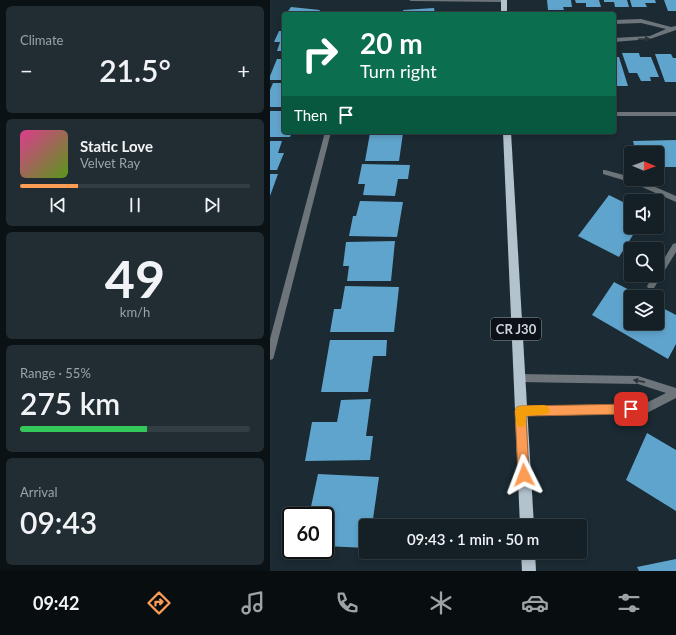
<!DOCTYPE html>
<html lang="en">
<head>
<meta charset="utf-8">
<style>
  body { margin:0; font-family:Lato,sans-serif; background:#212d32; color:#f1f3f6; height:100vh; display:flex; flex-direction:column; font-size:15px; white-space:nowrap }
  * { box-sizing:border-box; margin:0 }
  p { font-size:13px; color:#9da3a7 }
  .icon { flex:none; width:22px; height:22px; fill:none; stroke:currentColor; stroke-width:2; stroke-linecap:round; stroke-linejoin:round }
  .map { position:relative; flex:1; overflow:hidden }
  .sheet { display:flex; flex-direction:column; gap:6px; padding:6px; background:#0b1215; width:270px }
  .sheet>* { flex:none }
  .banner { position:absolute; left:12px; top:12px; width:334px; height:122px; border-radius:4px; box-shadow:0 2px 6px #0003,0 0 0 1px #333e43; background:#0b6e4f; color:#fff; overflow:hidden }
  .needle { width:26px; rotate:91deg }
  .tools { position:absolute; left:354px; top:146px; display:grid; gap:8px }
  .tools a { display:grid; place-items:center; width:40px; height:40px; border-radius:4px; background:#142026; box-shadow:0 2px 6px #0003,0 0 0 1px #333e43; font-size:20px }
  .speed { position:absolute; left:12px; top:507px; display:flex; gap:8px; font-size:20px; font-weight:700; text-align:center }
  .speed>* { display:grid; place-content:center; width:52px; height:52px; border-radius:50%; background:#142026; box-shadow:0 2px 6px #0003,0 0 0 1px #333e43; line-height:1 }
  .speed .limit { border:2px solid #111; border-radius:6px; background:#fff; color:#111 }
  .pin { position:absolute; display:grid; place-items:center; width:34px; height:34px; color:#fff; margin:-17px; border-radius:8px; box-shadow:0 2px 6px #0006 }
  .me { position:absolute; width:44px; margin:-22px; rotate:357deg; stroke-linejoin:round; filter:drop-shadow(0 0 3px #0008) }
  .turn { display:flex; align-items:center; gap:14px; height:84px; padding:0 12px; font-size:18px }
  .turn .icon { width:52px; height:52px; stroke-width:2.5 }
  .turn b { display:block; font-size:28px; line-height:34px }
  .then { display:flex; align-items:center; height:38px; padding:0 12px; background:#0003; gap:8px; font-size:15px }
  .big { font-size:30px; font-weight:600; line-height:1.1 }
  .sheet .widget { flex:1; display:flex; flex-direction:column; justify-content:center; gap:6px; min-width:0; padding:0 14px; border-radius:6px; background:#212d32 }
  .sheet .dial { align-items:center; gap:0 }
  .dial b { font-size:52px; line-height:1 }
  .song { display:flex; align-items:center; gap:12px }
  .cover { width:48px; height:48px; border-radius:6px; background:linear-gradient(135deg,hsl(330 70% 55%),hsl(90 70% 35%)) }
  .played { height:4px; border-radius:2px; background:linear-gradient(90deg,#fd9d55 25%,#333e43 25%) }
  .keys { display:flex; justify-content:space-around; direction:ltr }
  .heat { display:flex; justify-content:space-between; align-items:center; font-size:22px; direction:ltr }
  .charge { height:6px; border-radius:3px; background:linear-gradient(90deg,#34c759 55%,#333e43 0) }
  .trip { position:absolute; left:89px; top:519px; width:228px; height:40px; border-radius:4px; background:#142026; box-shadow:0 2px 6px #0003,0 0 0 1px #333e43; font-weight:600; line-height:40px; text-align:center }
  .menu { display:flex; height:64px; justify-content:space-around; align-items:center; background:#080d0f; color:#9da3a7 }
  .menu .icon { width:28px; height:28px }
  .menu .active { color:#fd9d55 }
  .menu b { font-size:18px; color:#f1f3f6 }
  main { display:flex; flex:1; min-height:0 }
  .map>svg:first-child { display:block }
</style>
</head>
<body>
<main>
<section class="sheet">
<div class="widget"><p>Climate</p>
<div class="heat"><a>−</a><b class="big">21.5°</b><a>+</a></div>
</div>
<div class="widget">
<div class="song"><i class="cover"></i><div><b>Static Love</b><p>Velvet Ray</p></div></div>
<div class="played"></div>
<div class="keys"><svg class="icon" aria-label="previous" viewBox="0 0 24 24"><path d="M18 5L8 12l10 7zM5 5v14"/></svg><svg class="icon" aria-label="pause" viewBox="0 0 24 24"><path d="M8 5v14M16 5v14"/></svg><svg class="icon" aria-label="next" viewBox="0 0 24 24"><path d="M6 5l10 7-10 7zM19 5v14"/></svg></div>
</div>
<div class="widget dial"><b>49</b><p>km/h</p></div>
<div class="widget"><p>Range · 55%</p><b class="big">275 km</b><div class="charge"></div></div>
<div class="widget"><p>Arrival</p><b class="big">09:43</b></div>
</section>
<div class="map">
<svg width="406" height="571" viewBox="0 0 406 571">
  <rect width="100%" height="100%" fill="#1b2a33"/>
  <g fill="#5fa4cc">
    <path d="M277,0h24l1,7h-9l1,3h-16z"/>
    <path d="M305,0h24l2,7h-15v-4h-10z"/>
    <path d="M334,0h23l2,7h-14l-1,-5h-10z"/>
    <path d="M360,0h25l1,3h-11l2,4h-15z"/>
    <path d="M394,0h12v11h-8z"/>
    <path d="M21,7l29,3 -2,4h-32z"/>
    <path d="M164,8l1,6h-31l-1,-4z"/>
    <path d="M9,31h5v20h-7l3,-9h-6z"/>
    <path d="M352,53h17l1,4h11l8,20h-9l1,4h-10l-4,-8h-8z"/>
    <path d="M385,54h16l2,4h3v24h-11z"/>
    <path d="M344,57h5l9,29h-13z"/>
    <path d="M7,59h7v21h-14v-4z"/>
    <path d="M3,83h11v24h-14v-17z"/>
    <path d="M0,111h14v21h8l-2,5h-20z"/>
    <path d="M100,133h33l-4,28h-34z"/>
    <path d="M406,140v27h-19v-14h-21l-3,-12z"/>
    <path d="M0,141h12l-4,12h6l-7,17h-7z"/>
    <path d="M92,164l48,1 -2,14h-10l-3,17 -32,-1 2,-11h-7z"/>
    <path d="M0,174h8l-8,22z"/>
    <path d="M339,195l22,11v21h7l-19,30 -41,-21z"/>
    <path d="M90,201l43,1 -6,35 -48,-1 4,-20h3z"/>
    <path d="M125,241l-4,40h-44l2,-15h-6l3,-24z"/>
    <path d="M344,282l29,15h-12v26h26v-18l19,10v29l-8,15 -76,-44z"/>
    <path d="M75,286l54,1 -5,45h-64l4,-23h7z"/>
    <path d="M60,340h57l-1,16h-13l-5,36h-47z"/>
    <path d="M101,399l-5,37h7l-3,24 -65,1 7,-39h25l4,-22z"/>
    <path d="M377,433l29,17v61l-50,-31z"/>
    <path d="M48,474l61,3 -7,49h-6v22l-41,-2v-30h-16z"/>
    <path d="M406,559v12h-37l-2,-4z"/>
  </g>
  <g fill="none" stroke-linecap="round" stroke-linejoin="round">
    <g fill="#6d757a" fill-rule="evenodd">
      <path d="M139,0h97v1l-2,1 -93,-1z"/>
      <path d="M333,170h2l26,7v2h6l39,17v6l-43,-19 -30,-9z"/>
      <path d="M406,243v9l-22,36h-6l-1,-2 7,-11h3v-5l16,-26z"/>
      <path d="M249,374l119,2 38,12v10l-31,16 -125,2 -3,-2 -2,-3 2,-3 3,-2 124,-2 22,-11 -28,-9 -119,-2 -3,-1 -1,-3 1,-3z"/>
    </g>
    <g fill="#6d757a" fill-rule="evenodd">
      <path d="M371,19l30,8 5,-1v4l-26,9 -36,3v-4l36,-2 16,-7 -25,-6 -27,1v-4z"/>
      <rect x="344" y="112" width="62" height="4"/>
      <path d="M55,132h6l-57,224 -1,3 -3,1v-21z"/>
    </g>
    <g fill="#b3c3ce" fill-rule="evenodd">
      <rect x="231" y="0" width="6" height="14"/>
      <path d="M233,132h8l23,394h-14z"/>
      <path d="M251,552h14l1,19h-14z"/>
    </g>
  </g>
  <defs><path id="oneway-solid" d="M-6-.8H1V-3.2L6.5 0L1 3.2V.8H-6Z"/></defs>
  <g fill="#2d3439">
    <use href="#oneway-solid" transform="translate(374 39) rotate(-3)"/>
    <use href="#oneway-solid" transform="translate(369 381) rotate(-169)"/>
  </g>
  <path fill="#fd9d55" stroke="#a46637" d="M361,404l4,1 1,4 -1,3 -4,2 -105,2 3,59 -1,4 -4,1 -4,-1 -2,-4 -3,-64 2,-4 3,-1z"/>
  <path fill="#f59e0b" d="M274,405l4,2 2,3 -2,4 -22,2 -1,10 -4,1 -4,-1 -2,-15 2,-4 3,-1z"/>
  <g text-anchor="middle" stroke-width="4" stroke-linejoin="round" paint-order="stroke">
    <rect fill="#0b1116" stroke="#929aa0" stroke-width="1" x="221" y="318" width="50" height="22" rx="3"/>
    <g font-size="13" font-weight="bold" fill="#ccd5db">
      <text x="246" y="334">CR J30</text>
    </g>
  </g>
</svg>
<div class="tools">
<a><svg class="needle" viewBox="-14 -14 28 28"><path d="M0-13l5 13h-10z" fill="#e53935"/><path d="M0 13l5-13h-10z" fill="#9da3a7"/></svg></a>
<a><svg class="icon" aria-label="sound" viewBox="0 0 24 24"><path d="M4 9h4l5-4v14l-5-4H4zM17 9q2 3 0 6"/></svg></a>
<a><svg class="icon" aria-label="search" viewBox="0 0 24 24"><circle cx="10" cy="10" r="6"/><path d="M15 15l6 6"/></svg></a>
<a><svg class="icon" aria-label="layers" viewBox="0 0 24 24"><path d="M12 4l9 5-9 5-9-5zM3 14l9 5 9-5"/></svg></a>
</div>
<div class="speed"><div class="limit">60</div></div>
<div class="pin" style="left:361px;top:409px;background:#d93025"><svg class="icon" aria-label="arrive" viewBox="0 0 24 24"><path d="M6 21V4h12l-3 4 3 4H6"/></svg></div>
<svg class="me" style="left:254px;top:475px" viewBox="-20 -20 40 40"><path d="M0-17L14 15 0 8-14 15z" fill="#fd9d55" stroke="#fff" stroke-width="4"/></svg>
<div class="trip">09:43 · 1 min · 50 m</div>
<div class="banner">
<div class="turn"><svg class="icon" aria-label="right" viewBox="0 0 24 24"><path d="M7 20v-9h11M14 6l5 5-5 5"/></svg><div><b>20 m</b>Turn right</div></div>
<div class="then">Then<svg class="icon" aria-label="arrive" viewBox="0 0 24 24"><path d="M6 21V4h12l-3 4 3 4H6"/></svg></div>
</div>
</div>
</main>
<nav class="menu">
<b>09:42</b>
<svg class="icon active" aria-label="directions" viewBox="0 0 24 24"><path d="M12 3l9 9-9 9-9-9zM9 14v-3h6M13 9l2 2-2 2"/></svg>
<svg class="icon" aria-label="music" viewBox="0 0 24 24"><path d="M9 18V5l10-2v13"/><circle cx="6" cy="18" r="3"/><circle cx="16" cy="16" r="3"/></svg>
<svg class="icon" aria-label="phone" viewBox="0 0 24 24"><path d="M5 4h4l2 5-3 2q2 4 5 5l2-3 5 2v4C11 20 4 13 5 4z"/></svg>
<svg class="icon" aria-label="climate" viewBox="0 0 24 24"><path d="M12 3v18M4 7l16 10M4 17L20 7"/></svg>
<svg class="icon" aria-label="car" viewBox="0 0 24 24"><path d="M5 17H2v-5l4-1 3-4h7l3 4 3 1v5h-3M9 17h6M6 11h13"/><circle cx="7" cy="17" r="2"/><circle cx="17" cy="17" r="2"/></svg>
<svg class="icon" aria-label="filters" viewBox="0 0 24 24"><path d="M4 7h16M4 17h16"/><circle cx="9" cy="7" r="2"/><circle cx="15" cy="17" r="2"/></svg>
</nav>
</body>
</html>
